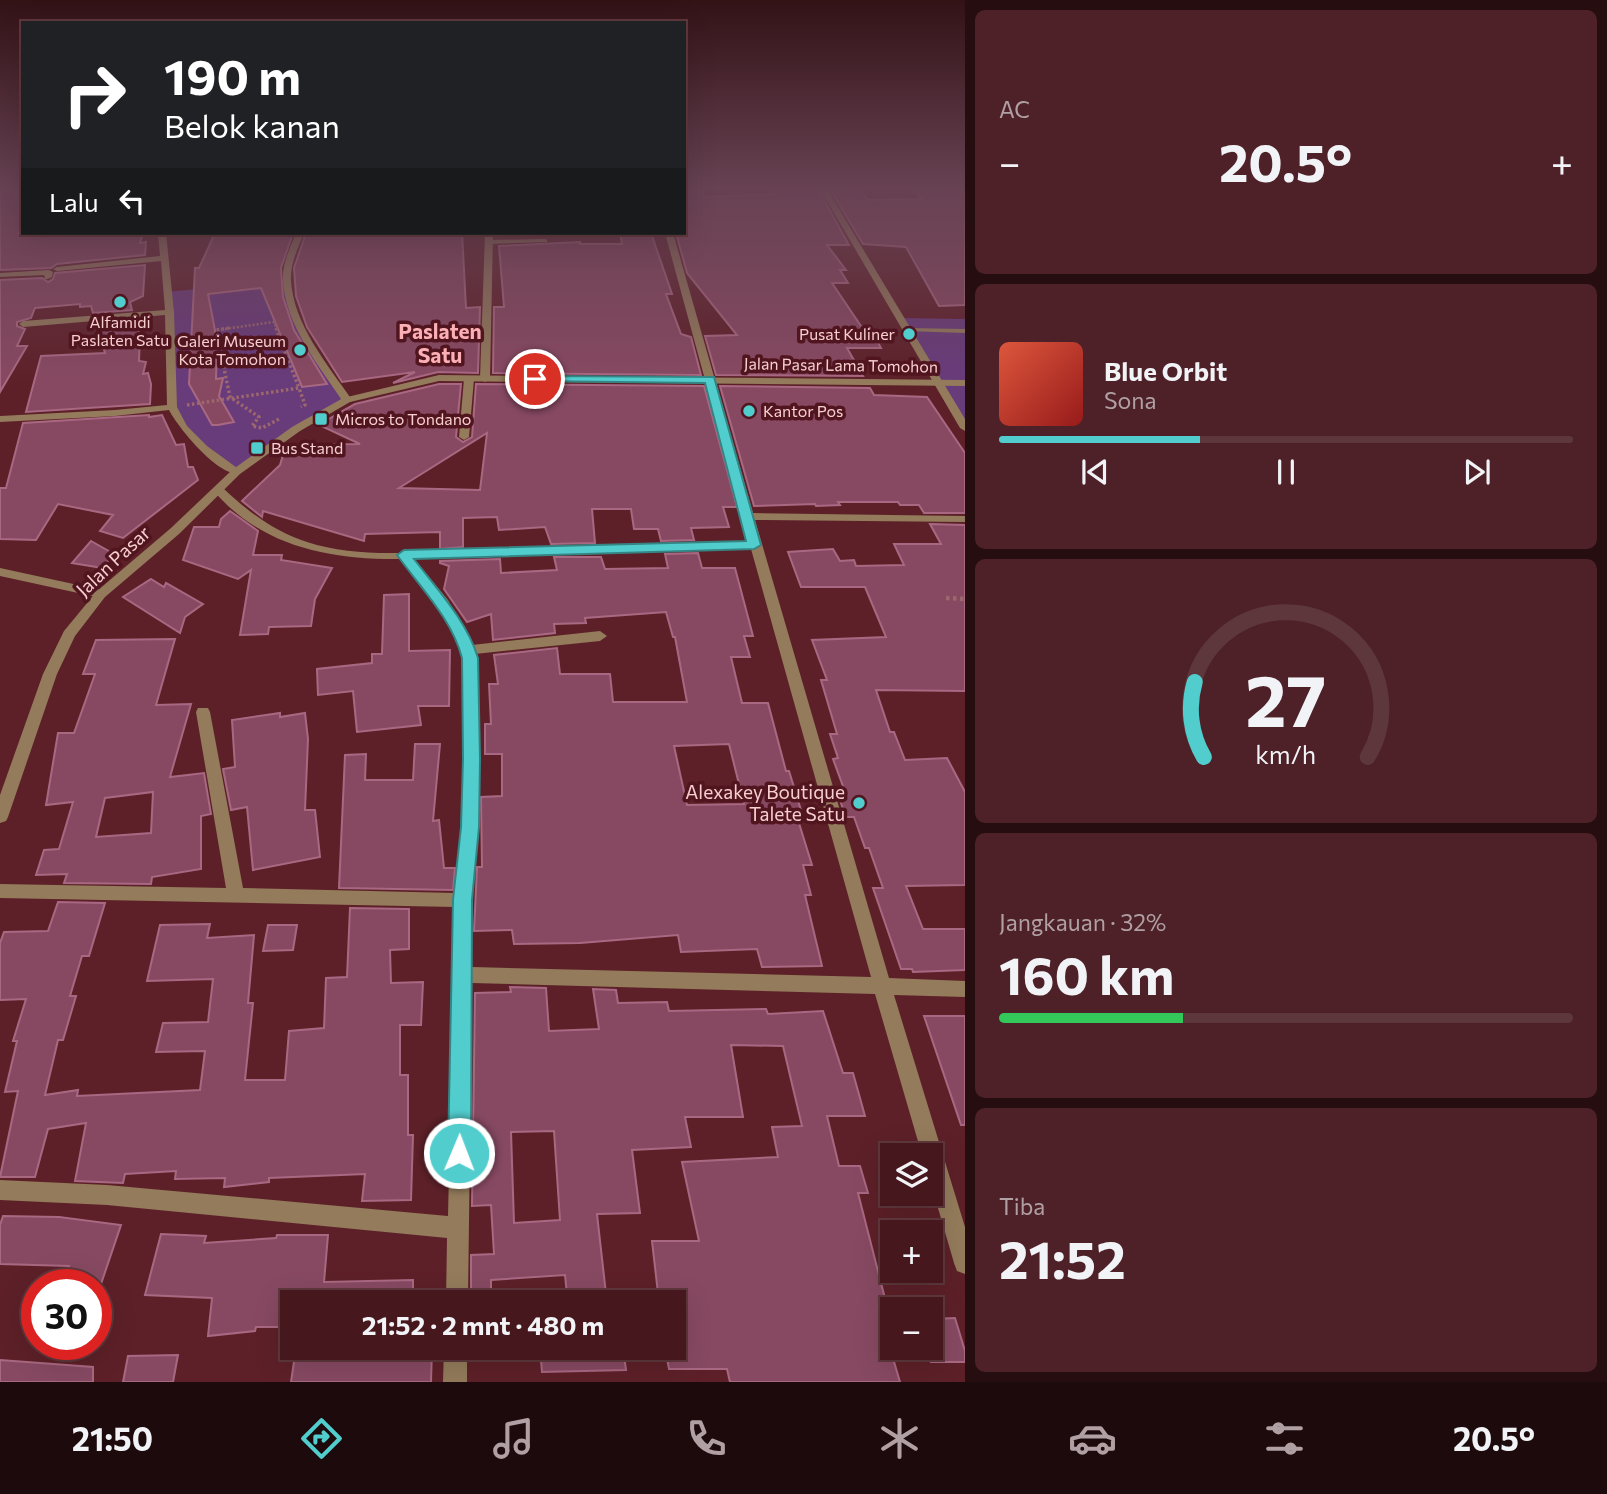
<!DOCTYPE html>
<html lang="id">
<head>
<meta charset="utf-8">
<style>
  body { margin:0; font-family:Commissioner,sans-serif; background:#4d2127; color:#f1f3f6; height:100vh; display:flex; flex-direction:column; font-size:26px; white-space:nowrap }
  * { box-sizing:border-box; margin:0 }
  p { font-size:23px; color:#b0a0a4 }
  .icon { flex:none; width:38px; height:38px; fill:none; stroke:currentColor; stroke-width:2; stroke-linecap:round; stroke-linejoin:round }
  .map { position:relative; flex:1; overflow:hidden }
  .panel { display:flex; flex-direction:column; gap:10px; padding:10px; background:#260d10; width:642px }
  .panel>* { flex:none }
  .guide { position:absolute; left:21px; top:21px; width:665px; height:214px; border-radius:0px; box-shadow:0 7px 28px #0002,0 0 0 2px #5e373c; background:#202124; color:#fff; overflow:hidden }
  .controls { position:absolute; left:880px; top:1143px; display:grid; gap:14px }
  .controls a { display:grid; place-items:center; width:63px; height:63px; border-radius:0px; background:#46181e; box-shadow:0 7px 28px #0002,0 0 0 2px #5e373c; font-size:35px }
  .speed { position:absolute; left:21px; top:1269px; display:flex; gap:14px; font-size:35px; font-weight:700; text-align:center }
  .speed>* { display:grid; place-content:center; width:91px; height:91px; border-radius:50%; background:#46181e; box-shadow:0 7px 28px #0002,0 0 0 2px #5e373c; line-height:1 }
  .speed .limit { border:10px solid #d22; background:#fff; color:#111 }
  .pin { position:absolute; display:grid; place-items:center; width:60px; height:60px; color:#fff; margin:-30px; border:4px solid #fff; border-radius:50%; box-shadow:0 2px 7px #0007 }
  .me { position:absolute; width:77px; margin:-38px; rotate:1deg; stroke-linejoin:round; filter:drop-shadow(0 0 5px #0008) }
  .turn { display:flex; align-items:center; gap:24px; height:147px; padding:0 28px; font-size:32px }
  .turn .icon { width:91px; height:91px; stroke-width:2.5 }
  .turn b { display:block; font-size:49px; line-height:60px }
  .then { display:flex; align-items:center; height:66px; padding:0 28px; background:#0003; gap:14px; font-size:26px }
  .big { font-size:52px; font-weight:700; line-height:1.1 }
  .panel .card { flex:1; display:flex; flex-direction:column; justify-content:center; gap:10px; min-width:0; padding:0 24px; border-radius:10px; background:#4d2127 }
  .panel .dial { align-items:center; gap:0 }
  .dial svg { height:182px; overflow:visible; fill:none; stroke:#5e373c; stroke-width:7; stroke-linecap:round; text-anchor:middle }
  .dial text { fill:#f1f3f6; stroke:none }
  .song { display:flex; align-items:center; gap:21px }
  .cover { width:84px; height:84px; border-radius:10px; background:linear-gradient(135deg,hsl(10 70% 55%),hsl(0 70% 35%)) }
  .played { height:7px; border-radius:4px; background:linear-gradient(90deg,#52cdcd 35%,#5e373c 35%) }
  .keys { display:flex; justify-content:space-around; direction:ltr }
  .heat { display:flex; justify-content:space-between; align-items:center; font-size:38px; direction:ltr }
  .charge { height:10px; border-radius:5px; background:linear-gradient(90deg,#34c759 32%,#5e373c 0) }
  .trip { position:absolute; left:280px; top:1290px; width:406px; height:70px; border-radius:0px; background:#46181e; box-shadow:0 7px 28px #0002,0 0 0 2px #5e373c; font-weight:700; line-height:70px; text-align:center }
  .tab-bar { display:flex; height:112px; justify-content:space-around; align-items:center; background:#1c0a0c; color:#b0a0a4 }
  .tab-bar .icon { width:49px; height:49px }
  .tab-bar .active { color:#52cdcd }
  .tab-bar b { font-size:32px; color:#f1f3f6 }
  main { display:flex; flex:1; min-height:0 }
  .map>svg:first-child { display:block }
</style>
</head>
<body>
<main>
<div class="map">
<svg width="965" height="1382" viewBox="0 0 965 1382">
  <rect width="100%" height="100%" fill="#5d2028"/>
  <g fill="#683b7b">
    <path d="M287,280c5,44 37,84 60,120l-111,72 -33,-24 -31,-41 -5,-115z"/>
    <path d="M900,318l65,1v109z"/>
  </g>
  <g fill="#874962" stroke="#a96882" stroke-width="2" fill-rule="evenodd">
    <path d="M0,189h23v32l-4,12h124l-3,10 6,-1 -1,13 -88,9 -6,4 -51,2z"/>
    <path d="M771,189h47l31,56h-22l19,25h-6l8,13h-16l29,43h8l12,22h-34l16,28 -147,-1 -11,-39 32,-1 -50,-62 -11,-40h8v-43h17l4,7 70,-3z"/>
    <path d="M830,189h30l8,11 53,-1 -5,-7 49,-3v116l-26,1 -33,-59 -43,-3z"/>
    <path d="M215,233h78l-12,35 2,29 11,33 33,54 -25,3 -41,-99 -53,6 9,47 -1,38 7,-1 -4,18 15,26 -16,3h-6l-23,-41 6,-116h4z"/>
    <path d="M306,233h156l4,75 14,-1 -2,66 -40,-1 -45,11 22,-11 -73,10 -35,-55 -11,-31 -2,-28z"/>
    <path d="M620,233h31l21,61h-6l15,40 10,3 10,38 -208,-2 1,-66h10l-5,-61 81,-4v2h42z"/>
    <path d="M145,265l-2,31 -13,6 2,8 -39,3 -2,-7 -11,1v-3l-45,4 -4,10 -14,4v4l8,3 -8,17h10l-27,46v-112l42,-2 6,4 5,-3 2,-6z"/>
    <path d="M136,320l4,15 -1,26 7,1 -3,12 5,-1 3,11 -1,20 -124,8 15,-56 64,-3 -9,-30z"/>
    <path d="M439,384h22l-5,53 7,5 9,-5 4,-53 228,2 33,121h-14l6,20 -38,1 3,12 -33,1 -3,-12h-24l-3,-20h-39l3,34 -44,1 -6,-17 -46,3 -2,-13 -34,1v29l-23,2v-17l-75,2 -1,7 -101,-30 -1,6 -20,-16 38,-36 6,-20 74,-1 -41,-19 25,-15 11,-6zM487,433l-7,57 -81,-2z"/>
    <path d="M720,386l150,2 4,7 53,2 38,56v60h-41l-5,-8h-19l-2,-3h-60l2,3 -24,1 -1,-2 -61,2z"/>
    <path d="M149,415v2l13,-2 14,30 8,-1 4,23h5l5,13 -75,58 -23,-7 13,-16 -55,-11 -22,36 -36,-1v-51h6l17,-65z"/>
    <path d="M230,511l28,20 -5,24h29l-1,5 51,8 -17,31 -4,27 -42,1 -1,7 -28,1 11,-65 -13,9 -55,-19 11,-33h25l2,-8z"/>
    <path d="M930,524l35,1v166l-89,-1 14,42h4l11,28 42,-2 18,34v93l-59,1 17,43h42v41l-52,2 -1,-3h-11l-28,-81h10l-14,-40h-4l-11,-31h-8l-9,-25 -1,-3h8l-11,-30 5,-1 -8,-24h7l-16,-54h6l-15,-40 74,-3 -21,-50h-64l-13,-35 45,-3 7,12 14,-1 2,6 48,-1 -10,-21h47z"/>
    <path d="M91,541l23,13 -12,14 -30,-5z"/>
    <path d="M698,553l4,15h33l18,68h-9l6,21h-19l11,46h26l18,68h3l15,49h-6l14,45h-9l8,30h-6l17,71 -60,1 -5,-18 -76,3 -3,-17 -98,8 -66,1 -2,-14 -38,1 3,-64h5l-1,-70 21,-1v-42h-17v-30h6l-2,-40h9l-4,-29 63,-7 3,26h50l3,28h74l-12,-65h-2l-7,-25 -81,6 1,5 -32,1 1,9 -62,7 -2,-26 -24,8 -23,-33 5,-23 -9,-3v-2l60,-2 1,14 56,-3 -3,-13h47l4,12 63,-1 -3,-14zM729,744l15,60 -57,1 -13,-59z"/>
    <path d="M151,579l13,8 2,-4 37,21 -18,13 -5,16 -57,-36z"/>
    <path d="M409,594v57l41,-1 -1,56h-31l3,19 -64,7 -4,-41 -35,4 -1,-26 55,-6v-9h10l2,-59z"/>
    <path d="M175,639l-19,66 35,-1 -21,73 34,-4 7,41 -10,2v53l-49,8 -1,7 -87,-1 3,-9 -31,1 8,-25 15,-1 14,-47 -27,3 12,-72h16l21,-59h-12l13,-34zM153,792l-2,41 -55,4 9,-39z"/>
    <path d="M280,713v4l25,-4 3,26 -3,71h10l5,47 -67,13 -6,-63 -16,3 -8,-41 12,-2 -3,-47z"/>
    <path d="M415,744h25l-7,77 6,-1 5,48h11l-2,22 -114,-2 6,-133 21,-1 -1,26h48z"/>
    <path d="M58,902l47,1 -16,53h-7l-12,40h6l-13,44h-5l-13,55 33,-5 -1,6 123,-6 5,-39 -49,1 7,-29 45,-1 5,-43 -66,2 13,-56 50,-1 -3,14 47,-3 -6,68h5l-8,77h40l4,-49 35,-3 2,-50 21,-1 3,-69 59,1v40l-19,1 1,33 32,-1 -2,43h-21v50h8v60h5l-2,65 -49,1 3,-27 -96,4v4l-45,5 1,-9 -50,1 1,-8 -51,3 -2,9 -48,-2 11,-58 -38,6 -13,48h-35l18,-86 -13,1 12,-51h-4l13,-42 -26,1v-57l4,-11 44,-1z"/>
    <path d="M268,925h29l-4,25 -30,1z"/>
    <path d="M510,987l36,1 3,43 50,-2 -6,-40 23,1 2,13 49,-1 2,9 97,-2 2,5 55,-3 20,62h10l12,43h-38l12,50h21l8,27h-10l34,133v29l8,27h-170l-3,-13h-58l-4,-21h9v-46h-15l-7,-61h47l-17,-79 96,-5 -6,-30 30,-1 -19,-80 -52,-1 12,72h-58l6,30 -59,3 8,63 -43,1 9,80 -39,1 -2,-20 -74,5v19l-20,1v-45l23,-1 -3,-49 -19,1 3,-213 36,-1zM554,1131l6,89 -46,3 -3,-91z"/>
    <path d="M924,1016h41v109h-4z"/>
    <path d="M3,1216l56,1 62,8 -20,59h-39l7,-18 -69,-2v-39z"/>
    <path d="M161,1234l45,2 -2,7 72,-5 1,-3h51l-4,47 89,-2v22h-121v25h-36l-1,4 -47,5 4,-38 -67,-3z"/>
    <path d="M955,1318l10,33v11h-34v-43z"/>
    <path d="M296,1348h136l-1,34h-140z"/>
    <path d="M540,1348h83l3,22 -84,2z"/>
    <path d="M178,1355l-5,27h-50l5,-26z"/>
    <path d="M0,1360l93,7v15h-93z"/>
  </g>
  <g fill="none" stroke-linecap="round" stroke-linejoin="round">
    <path stroke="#9c686d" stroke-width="2.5" stroke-dasharray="2 2" stroke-linecap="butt" d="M217,330l57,-8 3,8"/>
    <g stroke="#9c686d" stroke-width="3.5" stroke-dasharray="2.5 2.5" stroke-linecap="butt">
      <path d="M229,328l-13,2 14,67 29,20 -7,9 10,2 19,-10"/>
      <path d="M276,328l23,60"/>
      <path d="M187,405l112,-17 6,17 -4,2"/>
    </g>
    <path stroke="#9c686d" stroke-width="4.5" stroke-dasharray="3.5 3.5" stroke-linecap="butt" d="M946,598l19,1"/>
    <g fill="#937b5b" fill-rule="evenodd">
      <path d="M545,239l2,1v2l-59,2 -3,-2 3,-2z"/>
      <path d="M907,328l58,1v4l-60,-2v-2z"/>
    </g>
    <g fill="#937b5b" fill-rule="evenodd">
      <path d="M820,189h7l138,230v12l-5,-3z"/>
      <path d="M158,233h8l8,79 3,95 10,19 20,20 33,24v4c-22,2 -61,-45 -71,-64l-54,6 -115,6v-6l115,-6 52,-5 -2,-90 -142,12 -4,-3 4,-3 142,-11 -4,-49 -104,10 -4,-2 4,-2 103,-11z"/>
      <path d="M296,233h8c-6,15 -14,31 -13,47 2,44 37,85 61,120l-1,2h-8c-23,-35 -58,-77 -60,-122 -1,-16 7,-32 13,-47z"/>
      <path d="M485,233h8l-3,146 -5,3 -5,-3z"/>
      <path d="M665,233h8l80,280 212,3v6l-210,-2 134,458 76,3v16l-71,-2 71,232v47l-8,-3 -3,-8 -23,-79v-29h-9l-47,-161 -403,-11 -4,319h-22l1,-64 -340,-33 -107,-5v-20l107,5 341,31 7,-309 -455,-9v-14l226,4 -30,-176 2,-4h10l2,4 33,176 212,5 7,-66 1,-169 -18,-41 -16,-24 -28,-34c-70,1 -140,-12 -188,-69l2,-2h8c24,23 52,44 84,54 55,18 119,9 175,7 89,-3 178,-6 267,-8zM751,549l120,428 -399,-10 -1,-67 7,-73 -3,-173 125,-13 7,-5 -7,-5 -128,14 -24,-45 -34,-41z"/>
      <path d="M49,270l4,2 -1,5 -4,2h-3l-1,-4 -44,2v-4z"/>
      <path d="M469,376l5,3 -5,58 -5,3 -5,-3 5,-58z"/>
      <path d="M0,568l101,22 6,4 -6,4 -101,-22z"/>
      <path d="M444,1348h23v34h-24z"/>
    </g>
    <path fill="#937b5b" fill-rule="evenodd" d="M439,375l526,5v6l-526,-5 -89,21 -50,29 -60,43 -61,60 -74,63 -30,39 -18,38 -49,143 -2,4 -6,2v-28l43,-121 21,-43 33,-40 74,-63 61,-58 60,-43 51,-29z"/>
  </g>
  <linearGradient id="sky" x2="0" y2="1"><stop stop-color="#331216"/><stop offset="0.49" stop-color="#674253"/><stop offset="1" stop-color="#674253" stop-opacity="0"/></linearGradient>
  <rect width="965" height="383" fill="url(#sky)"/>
  <path fill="#52cdcd" stroke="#358585" stroke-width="2" d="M535,376l179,1 47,168 -7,4 -340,10c23,30 53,62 64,99l2,101 -1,68 -7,73 -1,253 -3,8 -9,3 -8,-3 -3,-8 5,-253 8,-73 2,-68 -1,-101c-10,-39 -42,-71 -65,-103l7,-5 342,-9 -41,-158 -174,-2v-4z"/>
  <g fill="#52cdcd" stroke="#51151f" stroke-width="2.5">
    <circle cx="120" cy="302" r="7"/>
    <circle cx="909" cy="334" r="7"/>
    <circle cx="300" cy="350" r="7"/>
    <circle cx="749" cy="411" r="7"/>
    <rect x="314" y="412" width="14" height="14" rx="3.5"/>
    <rect x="250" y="441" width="14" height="14" rx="3.5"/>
    <circle cx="859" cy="803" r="7"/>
  </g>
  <g text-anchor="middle" stroke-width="7" stroke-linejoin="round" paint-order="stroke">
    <g font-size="16" fill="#f7cfd1" stroke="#51151f" text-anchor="start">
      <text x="120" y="328" text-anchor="middle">Alfamidi<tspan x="120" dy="18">Paslaten Satu</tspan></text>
      <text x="895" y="340" text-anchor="end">Pusat Kuliner</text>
      <text x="286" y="347" text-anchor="end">Galeri Museum<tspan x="286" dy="18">Kota Tomohon</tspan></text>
      <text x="763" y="417">Kantor Pos</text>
      <text x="335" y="425">Micros to Tondano</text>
      <text x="271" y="454">Bus Stand</text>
    </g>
    <g font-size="16" fill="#f7cfd1" stroke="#51151f">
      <text transform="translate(841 365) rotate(1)" y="6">Jalan Pasar Lama Tomohon</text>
    </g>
    <g font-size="19" fill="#f7cfd1" stroke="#51151f">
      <text transform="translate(113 561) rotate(-43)" y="7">Jalan Pasar</text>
    </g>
    <g font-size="19" fill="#f7cfd1" stroke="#51151f" text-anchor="end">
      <text x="845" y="799">Alexakey Boutique<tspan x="845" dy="22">Talete Satu</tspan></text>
    </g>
    <g font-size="21" font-weight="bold" fill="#fcafb4" stroke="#51151f">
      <text x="440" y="339">Paslaten<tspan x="440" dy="24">Satu</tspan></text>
    </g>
  </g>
</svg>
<div class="controls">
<a><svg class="icon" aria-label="layers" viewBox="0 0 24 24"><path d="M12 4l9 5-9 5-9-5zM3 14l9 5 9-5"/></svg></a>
<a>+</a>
<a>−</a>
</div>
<div class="speed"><div class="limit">30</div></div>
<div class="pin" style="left:535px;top:379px;background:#d93025"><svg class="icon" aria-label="arrive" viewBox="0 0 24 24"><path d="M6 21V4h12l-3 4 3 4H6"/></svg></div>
<svg class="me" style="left:459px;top:1153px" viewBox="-20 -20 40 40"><circle r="17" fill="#52cdcd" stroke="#fff" stroke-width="3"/><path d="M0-11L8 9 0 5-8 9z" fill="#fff"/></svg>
<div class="trip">21:52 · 2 mnt · 480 m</div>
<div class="guide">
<div class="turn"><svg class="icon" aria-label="right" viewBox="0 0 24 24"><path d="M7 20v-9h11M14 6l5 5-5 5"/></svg><div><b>190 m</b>Belok kanan</div></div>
<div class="then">Lalu<svg class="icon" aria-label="left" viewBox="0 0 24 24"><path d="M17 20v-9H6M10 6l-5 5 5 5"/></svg></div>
</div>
</div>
<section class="panel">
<div class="card"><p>AC</p>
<div class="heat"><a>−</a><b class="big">20.5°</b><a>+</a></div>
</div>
<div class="card">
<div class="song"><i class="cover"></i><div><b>Blue Orbit</b><p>Sona</p></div></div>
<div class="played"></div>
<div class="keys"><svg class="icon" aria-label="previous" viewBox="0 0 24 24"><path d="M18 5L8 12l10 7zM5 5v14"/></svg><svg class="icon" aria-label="pause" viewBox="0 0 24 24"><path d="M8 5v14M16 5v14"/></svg><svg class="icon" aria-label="next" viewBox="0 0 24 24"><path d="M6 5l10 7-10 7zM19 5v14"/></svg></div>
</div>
<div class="card dial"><svg viewBox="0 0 100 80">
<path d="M14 69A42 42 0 1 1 86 69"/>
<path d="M14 69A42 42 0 0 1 10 36" stroke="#52cdcd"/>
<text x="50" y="56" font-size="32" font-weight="700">27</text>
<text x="50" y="72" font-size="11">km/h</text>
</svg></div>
<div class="card"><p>Jangkauan · 32%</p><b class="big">160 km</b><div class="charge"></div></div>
<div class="card"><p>Tiba</p><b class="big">21:52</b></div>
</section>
</main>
<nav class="tab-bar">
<b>21:50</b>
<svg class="icon active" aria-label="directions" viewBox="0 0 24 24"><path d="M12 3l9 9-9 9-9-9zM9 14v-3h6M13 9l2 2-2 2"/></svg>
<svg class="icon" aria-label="music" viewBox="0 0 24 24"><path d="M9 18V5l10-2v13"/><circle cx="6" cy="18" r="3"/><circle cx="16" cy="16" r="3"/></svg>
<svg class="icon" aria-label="phone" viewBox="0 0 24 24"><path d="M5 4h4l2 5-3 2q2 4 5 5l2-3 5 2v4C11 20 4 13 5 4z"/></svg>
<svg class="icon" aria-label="climate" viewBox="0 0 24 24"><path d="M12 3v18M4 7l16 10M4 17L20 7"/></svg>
<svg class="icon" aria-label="car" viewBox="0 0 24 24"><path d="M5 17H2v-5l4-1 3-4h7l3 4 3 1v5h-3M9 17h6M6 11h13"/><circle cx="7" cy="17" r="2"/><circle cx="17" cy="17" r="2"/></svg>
<svg class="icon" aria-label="filters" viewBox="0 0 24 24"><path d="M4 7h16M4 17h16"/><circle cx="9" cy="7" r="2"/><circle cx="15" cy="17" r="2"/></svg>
<b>20.5°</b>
</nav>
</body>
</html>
